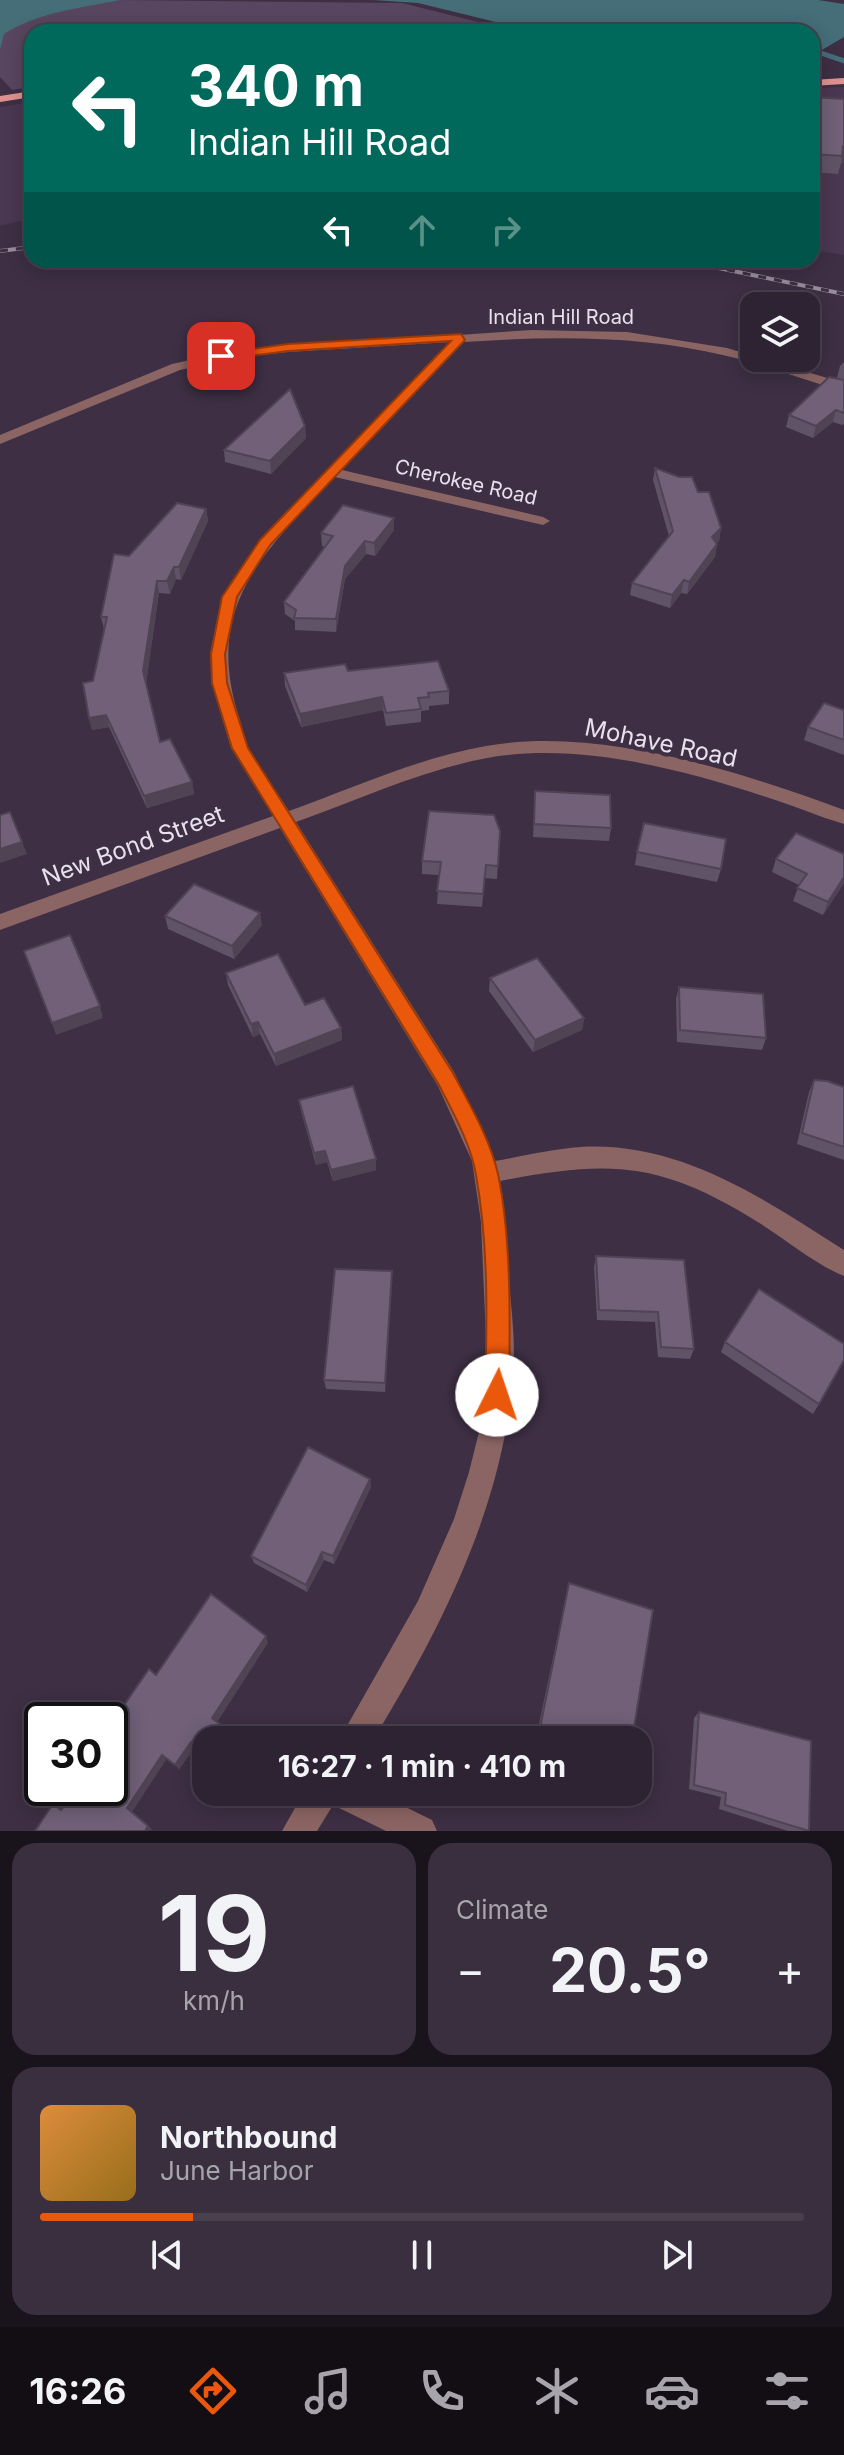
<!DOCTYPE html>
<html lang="en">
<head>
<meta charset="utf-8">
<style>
  body { margin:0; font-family:Inter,sans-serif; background:#3a2f3f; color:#f1f3f6; height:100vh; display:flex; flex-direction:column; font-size:30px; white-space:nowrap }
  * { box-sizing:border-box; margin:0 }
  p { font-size:26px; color:#a7a4ac }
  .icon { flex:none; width:44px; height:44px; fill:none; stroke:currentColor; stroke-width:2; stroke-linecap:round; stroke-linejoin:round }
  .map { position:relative; height:1831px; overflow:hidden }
  .details { display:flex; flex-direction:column; gap:12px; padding:12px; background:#19131c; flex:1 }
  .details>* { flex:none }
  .hud { position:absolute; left:24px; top:24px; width:796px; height:244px; border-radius:24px; box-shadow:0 4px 20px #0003,0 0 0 2px #49404e; background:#00695c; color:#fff; overflow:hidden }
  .buttons { position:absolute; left:740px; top:292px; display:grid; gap:16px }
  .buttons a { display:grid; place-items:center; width:80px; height:80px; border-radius:16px; background:#2e2333; box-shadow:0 4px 20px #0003,0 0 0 2px #49404e; font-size:40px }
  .speed { position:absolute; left:24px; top:1702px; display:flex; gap:16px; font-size:40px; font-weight:700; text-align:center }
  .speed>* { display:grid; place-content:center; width:104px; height:104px; border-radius:50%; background:#2e2333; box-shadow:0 4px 20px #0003,0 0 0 2px #49404e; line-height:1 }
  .speed .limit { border:4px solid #111; border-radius:12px; background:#fff; color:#111 }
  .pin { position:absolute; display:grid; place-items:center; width:68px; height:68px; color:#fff; margin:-34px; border-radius:16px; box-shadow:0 4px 12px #0006 }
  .me { position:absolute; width:88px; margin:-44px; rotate:4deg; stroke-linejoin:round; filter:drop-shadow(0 0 6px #0008) }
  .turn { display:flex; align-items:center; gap:28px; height:168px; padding:0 32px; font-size:36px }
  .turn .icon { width:104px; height:104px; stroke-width:2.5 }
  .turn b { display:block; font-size:56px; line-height:68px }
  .lanes { display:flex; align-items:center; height:76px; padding:0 32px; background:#0003; justify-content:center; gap:40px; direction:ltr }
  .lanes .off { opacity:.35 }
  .big { font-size:60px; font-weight:700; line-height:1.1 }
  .details .widget { flex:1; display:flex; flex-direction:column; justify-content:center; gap:12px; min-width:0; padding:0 28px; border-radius:24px; background:#3a2f3f }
  .details .dial { align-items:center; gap:0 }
  .dial b { font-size:104px; line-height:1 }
  .song { display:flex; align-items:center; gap:24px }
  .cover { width:96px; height:96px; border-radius:12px; background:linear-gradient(135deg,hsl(30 70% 55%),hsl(40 70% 35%)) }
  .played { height:8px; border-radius:4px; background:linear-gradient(90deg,#ea580c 20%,#49404e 20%) }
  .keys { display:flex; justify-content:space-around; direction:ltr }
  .heat { display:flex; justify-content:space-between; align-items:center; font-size:44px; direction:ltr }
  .details .tiles { flex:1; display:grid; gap:12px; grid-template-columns:1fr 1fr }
  .widget:last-child { grid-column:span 2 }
  .trip { position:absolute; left:192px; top:1726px; width:460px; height:80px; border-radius:24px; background:#2e2333; box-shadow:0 4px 20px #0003,0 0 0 2px #49404e; font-weight:700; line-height:80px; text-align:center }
  .dock { display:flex; height:128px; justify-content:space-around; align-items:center; background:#120e14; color:#a7a4ac }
  .dock .icon { width:56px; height:56px }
  .dock .active { color:#ea580c }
  .dock b { font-size:36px; color:#f1f3f6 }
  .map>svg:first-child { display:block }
</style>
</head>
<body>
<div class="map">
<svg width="844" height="1831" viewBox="0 0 844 1831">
  <rect width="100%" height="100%" fill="#3e2f44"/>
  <g fill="#4a3751">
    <path d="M844,87v168l-32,-5v-162z"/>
    <path d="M32,102v116l-32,8v-119z"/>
  </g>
  <path fill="#58455f" d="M121,0l281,3 116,29h-486v55l-20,3 -12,-13v-40c26,-29 84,-30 121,-37z"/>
  <g fill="#456e78">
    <path d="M0,0h121c-40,8 -83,12 -117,34l-4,16z"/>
    <path d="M373,0h445l26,4v33l-29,17h-3v-22h-276l-118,-29z"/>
  </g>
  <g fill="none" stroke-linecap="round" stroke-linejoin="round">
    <path stroke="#456e78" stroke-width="5" d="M812,50l32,11"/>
    <g fill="#8b6563" fill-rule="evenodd">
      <path d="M532,330l95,2 100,16 117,35v8c-39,-10 -78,-26 -117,-35 -86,-21 -175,-20 -263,-14l-122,128 201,47 7,4 -7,4 -208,-48c-69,73 -131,127 -97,237 4,11 6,24 11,35 11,21 27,41 40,62 64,-23 129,-53 197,-65 114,-20 252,25 358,64v14c-27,-8 -54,-20 -81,-28 -86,-28 -186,-54 -276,-38 -65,12 -129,42 -191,64l158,250 41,89c29,-5 57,-12 85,-14 100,-6 184,52 264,103v26c-29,-12 -56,-35 -83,-52 -99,-62 -148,-65 -261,-43 6,30 6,61 8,91 3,34 8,69 5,103 -10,132 -72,254 -140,365h-34l79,-139 36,-82 15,-47 12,-48 6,-62 -6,-140 -9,-61 -34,-75 -158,-258 -280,102v-16l273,-98 -42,-68 -19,-65 -2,-29 12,-57 38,-58 190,-197 -162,10 -53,6 -55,12 -180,74v-9l172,-71 63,-14z"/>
      <path d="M304,1792h71l57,28 5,11h-51l-53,-26 -16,26h-35z"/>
    </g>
    <g fill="#de928f" fill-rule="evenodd">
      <path d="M844,78v6l-32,2v-6z"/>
      <path d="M32,91v6l-32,5v-6z"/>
    </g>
    <defs>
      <g id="rail">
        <path d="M0,251l32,-4"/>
        <path d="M680,260l164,34"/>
      </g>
    </defs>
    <use href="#rail" stroke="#988d9d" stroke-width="4"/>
    <use href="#rail" stroke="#3e2f44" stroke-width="3" stroke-dasharray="8" stroke-linecap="butt"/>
  </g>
  <g fill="#615367">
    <path d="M812,97l32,2v63l-3,1 -3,11 -26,-2z"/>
    <path d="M844,362v18l-7,-2 3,-12z"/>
    <path d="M844,380v44l-2,1 -9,-3 -20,16 -27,-11 3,-12z"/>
    <path d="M305,426l1,12 -35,36 -46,-12 -1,-12z"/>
    <path d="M655,468l43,24 23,36 -2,13 -3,2 1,1 -2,13 -28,37 -6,-1 -11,15 -40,-13 2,-12 37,-47 -16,-56z"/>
    <path d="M206,509l2,12 -27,59 -5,-1 -6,15 -11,-1 -13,90 14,59 32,40 2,12 -47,14 -38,-81 -17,3 -3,-12 4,-37 11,-52 -3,-12 28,-61z"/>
    <path d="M394,518v12l-19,26 -9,-2 -21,25 -9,53 -41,-2v-9l-10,-7 -1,-12 41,-55 -3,-1 -1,-13z"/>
    <path d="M348,671l101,20v13l-20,2v4l-8,1v11l-35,4 -3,-16 -82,17 -16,-41 -1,-13z"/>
    <path d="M844,710v45l-40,-15 4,-13z"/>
    <path d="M535,791l76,37 -2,13 -76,-4z"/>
    <path d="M500,831l-3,48 -12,-1 -3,29 -45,-3 2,-29 -17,-1v-13z"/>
    <path d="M637,852l84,17 -4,13 -82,-17z"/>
    <path d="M776,859l68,24 -21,32 -30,-14 6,-16 -27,-13z"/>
    <path d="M165,916l97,9 -28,34 -66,-30z"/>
    <path d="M226,973l79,32 36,23 1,12 -66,26 -16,-32 -7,3 -25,-52z"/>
    <path d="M490,978l94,40 -2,12 -49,22 -44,-61z"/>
    <path d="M679,987l87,51 -4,12 -85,-8 -1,-43z"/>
    <path d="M814,1080l30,7v73l-47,-16 12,-52z"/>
    <path d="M299,1100l77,59v11l-43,11 -6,-19 -11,3 -15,-54z"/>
    <path d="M596,1256l88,4 10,89 -4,10 -32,-2 -3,-35 -58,-2 -3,-53z"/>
    <path d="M392,1271l-7,121 -59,-3 -2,-9z"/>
    <path d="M725,1342l94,62 -6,10 -92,-62z"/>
    <path d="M370,1479l1,8 -37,77 -10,-4 -17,32 -53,-29 -3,-7z"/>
    <path d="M569,1583l63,157h-91l-5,-2z"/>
    <path d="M699,1712l110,119h-21l-69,-22 2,-12 -32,-8 5,-71z"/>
  </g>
  <g fill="#4f4354">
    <path d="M843,146h1v16l-3,1z"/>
    <path d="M836,410l-3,12 -20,16 3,-12z"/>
    <path d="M305,426l1,12 -35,36 -1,-13z"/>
    <path d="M206,509l2,12 -27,59 -2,-13z"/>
    <path d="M394,518v12l-19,26 -1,-13z"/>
    <path d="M721,528l-2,13 -10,9 3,-13z"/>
    <path d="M365,541l1,13 -21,25 -9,53v-13l9,-53z"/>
    <path d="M717,544l-2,13 -28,37 2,-12z"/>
    <path d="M174,567l2,12 -6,15 -3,-13z"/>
    <path d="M684,580l-3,13 -11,15 2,-13z"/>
    <path d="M157,581l2,12 -13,91 -3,-13z"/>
    <path d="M382,697l1,13 -82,17 -1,-13z"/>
    <path d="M106,715l3,12 -17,3 -3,-12z"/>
    <path d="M192,782l2,12 -47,14 -3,-12z"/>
    <path d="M22,842l5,12 -27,9v-14z"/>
    <path d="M844,877v6l-21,32 5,-13z"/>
    <path d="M260,913l2,12 -28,34 -2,-13z"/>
    <path d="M100,1006l3,12 -47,17 -4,-12z"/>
    <path d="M584,1018l-2,12 -49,22 2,-12z"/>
    <path d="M258,1022l2,12 -7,3 -2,-13z"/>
    <path d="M341,1028l1,12 -66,26 -2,-12z"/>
    <path d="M325,1151l2,11 -11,3 -2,-12z"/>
    <path d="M376,1159v11l-43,11 -2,-11z"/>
    <path d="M392,1271v11l-7,110v-9z"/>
    <path d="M370,1479l1,8 -37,77 -1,-8z"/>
    <path d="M322,1552l2,8 -17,32 -1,-7z"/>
    <path d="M266,1636l2,7 -52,81 -4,-6z"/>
    <path d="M221,1725l4,5 -7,10h-7z"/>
    <path d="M191,1742l4,5 -16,23 -4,-5z"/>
    <path d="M162,1755l4,5 -34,52 21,18 -8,1 -18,-23z"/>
  </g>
  <g fill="#716078" stroke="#4f4354" stroke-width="2">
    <path d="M812,97l32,2v47h-1l-1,10 -30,-2z"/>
    <path d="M829,377l15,3v33l-8,-3 -20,16 -27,-11z"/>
    <path d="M290,389l15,37 -35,35 -46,-11z"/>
    <path d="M655,468l24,9h13l6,15h11l12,36 -9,9 5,7 -28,38 -5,-2 -12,15 -40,-12 41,-52z"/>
    <path d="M177,503l29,6 -27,58h-5l-7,14h-10l-14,90 17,71 10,-3 22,43 -48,14 -38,-81 -17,3 -6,-35 10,-2 14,-64h-6l13,-63 15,2z"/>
    <path d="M343,505l51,13 -20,25 -9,-2 -20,25 -9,53 -42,-1 2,-8 -12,-8 49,-66 -12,-3z"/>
    <path d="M438,661l11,30 -21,2 1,4 -11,1 3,11 -35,4 -4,-16 -82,17 -16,-41 61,-9 3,7z"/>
    <path d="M824,703l20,7v30l-36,-13z"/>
    <path d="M535,791l75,4 1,33 -77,-4z"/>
    <path d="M429,811l65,4 6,16 -2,35 -12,-1 -3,29 -46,-3 4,-29 -19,-1z"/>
    <path d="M10,812l12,30 -22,7v-34z"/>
    <path d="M644,823l82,16 -5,30 -84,-17z"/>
    <path d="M796,833l48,21v23l-16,25 -31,-14 10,-14 -31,-15z"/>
    <path d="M194,884l66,29 -28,33 -67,-30z"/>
    <path d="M70,935l30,71 -48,17 -28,-72z"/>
    <path d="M278,954l27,51 19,-7 17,30 -67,26 -16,-32 -7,2 -25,-51z"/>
    <path d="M537,958l47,60 -49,22 -45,-62z"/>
    <path d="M679,987l84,7 3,44 -86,-8z"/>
    <path d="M814,1080l13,1 17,6v60l-42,-14z"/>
    <path d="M353,1086l23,73 -45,11 -6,-19 -11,2 -15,-53z"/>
    <path d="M596,1256l88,4 10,89 -33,-2 -3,-35 -59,-2z"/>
    <path d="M335,1269l57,2 -7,112 -61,-3z"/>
    <path d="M759,1289l85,55v16l-25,44 -94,-62z"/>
    <path d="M308,1447l62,32 -37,77 -11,-4 -16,33 -55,-29z"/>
    <path d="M569,1583l84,27 -21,130h-37l-12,-4 -1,4h-25l-18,-7z"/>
    <path d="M211,1594l55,42 -54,82 9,7 -10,15h-5v9l-3,4 -12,-11 -16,23 -13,-10 -35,53 21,18 -3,5h-110l18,-27 8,6 16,-22h33v-46l8,-12 -7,-6 38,-55 7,6z"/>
    <path d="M699,1712l112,29 -2,90 -84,-26 1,-12 -32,-8z"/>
  </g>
  <path fill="#ea580c" stroke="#983908" stroke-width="2" d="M461,334l4,6 -195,205 -33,52 -12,57 2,29 21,65 205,325c17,32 37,66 45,101 14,67 12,153 11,221l-3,9 -9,3 -9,-3 -3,-9c2,-72 4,-148 -9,-220 -5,-31 -23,-62 -37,-90l-207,-337 -20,-65 -1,-29 11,-57 38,-57 191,-199 -163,10 -67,9 -4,-6 71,-10z"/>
  <g text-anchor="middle" stroke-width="8" stroke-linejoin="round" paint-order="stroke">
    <g font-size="20" fill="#e9e0ed" stroke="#3e2f44">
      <text x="561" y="324">Indian Hill Road</text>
      <text transform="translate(466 482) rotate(13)" y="7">Cherokee Road</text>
    </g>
    <g font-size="24" fill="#e9e0ed" stroke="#3e2f44">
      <text transform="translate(661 743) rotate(12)" y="8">Mohave Road</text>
      <text transform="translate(133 846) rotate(-20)" y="8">New Bond Street</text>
    </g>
  </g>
</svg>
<div class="buttons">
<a><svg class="icon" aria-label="layers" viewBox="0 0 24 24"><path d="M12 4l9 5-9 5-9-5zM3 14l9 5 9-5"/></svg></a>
</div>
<div class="speed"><div class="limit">30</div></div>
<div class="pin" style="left:221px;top:356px;background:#d93025"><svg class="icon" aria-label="arrive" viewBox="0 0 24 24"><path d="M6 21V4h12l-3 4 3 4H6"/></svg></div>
<svg class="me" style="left:497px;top:1395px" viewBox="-20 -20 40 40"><circle r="19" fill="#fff"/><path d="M0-13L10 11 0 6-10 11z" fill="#ea580c"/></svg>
<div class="trip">16:27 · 1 min · 410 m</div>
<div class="hud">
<div class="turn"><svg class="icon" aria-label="left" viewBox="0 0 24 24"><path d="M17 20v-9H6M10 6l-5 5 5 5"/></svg><div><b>340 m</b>Indian Hill Road</div></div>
<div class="lanes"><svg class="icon" aria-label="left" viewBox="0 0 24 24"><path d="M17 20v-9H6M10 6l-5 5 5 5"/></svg><svg class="icon off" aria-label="ahead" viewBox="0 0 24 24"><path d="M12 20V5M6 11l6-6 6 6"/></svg><svg class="icon off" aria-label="right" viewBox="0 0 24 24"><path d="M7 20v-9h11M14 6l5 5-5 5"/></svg></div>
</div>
</div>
<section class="details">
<div class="tiles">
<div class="widget dial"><b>19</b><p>km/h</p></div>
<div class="widget"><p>Climate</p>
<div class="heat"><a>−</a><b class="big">20.5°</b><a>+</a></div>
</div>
<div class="widget">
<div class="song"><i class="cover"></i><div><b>Northbound</b><p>June Harbor</p></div></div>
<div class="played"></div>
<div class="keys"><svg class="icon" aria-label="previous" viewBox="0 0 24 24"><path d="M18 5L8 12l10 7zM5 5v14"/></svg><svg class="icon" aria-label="pause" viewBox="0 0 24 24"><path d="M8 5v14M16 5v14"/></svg><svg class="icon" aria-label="next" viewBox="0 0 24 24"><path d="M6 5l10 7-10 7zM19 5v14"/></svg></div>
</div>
</div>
</section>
<nav class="dock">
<b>16:26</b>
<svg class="icon active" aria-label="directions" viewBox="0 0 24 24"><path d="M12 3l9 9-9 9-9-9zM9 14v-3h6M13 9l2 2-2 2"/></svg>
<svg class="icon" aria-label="music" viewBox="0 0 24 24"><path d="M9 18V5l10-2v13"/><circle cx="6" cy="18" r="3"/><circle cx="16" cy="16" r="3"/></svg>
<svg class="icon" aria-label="phone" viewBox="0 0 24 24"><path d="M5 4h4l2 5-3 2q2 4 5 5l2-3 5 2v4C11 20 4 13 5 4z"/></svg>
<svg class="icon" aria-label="climate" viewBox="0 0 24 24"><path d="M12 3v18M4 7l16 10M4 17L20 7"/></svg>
<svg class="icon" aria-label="car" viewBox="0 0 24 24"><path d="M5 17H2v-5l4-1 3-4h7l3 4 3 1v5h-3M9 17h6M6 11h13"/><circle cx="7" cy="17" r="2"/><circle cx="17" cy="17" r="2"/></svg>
<svg class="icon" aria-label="filters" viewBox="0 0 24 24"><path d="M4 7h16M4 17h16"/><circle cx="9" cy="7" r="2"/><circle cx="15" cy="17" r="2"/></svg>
</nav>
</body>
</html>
